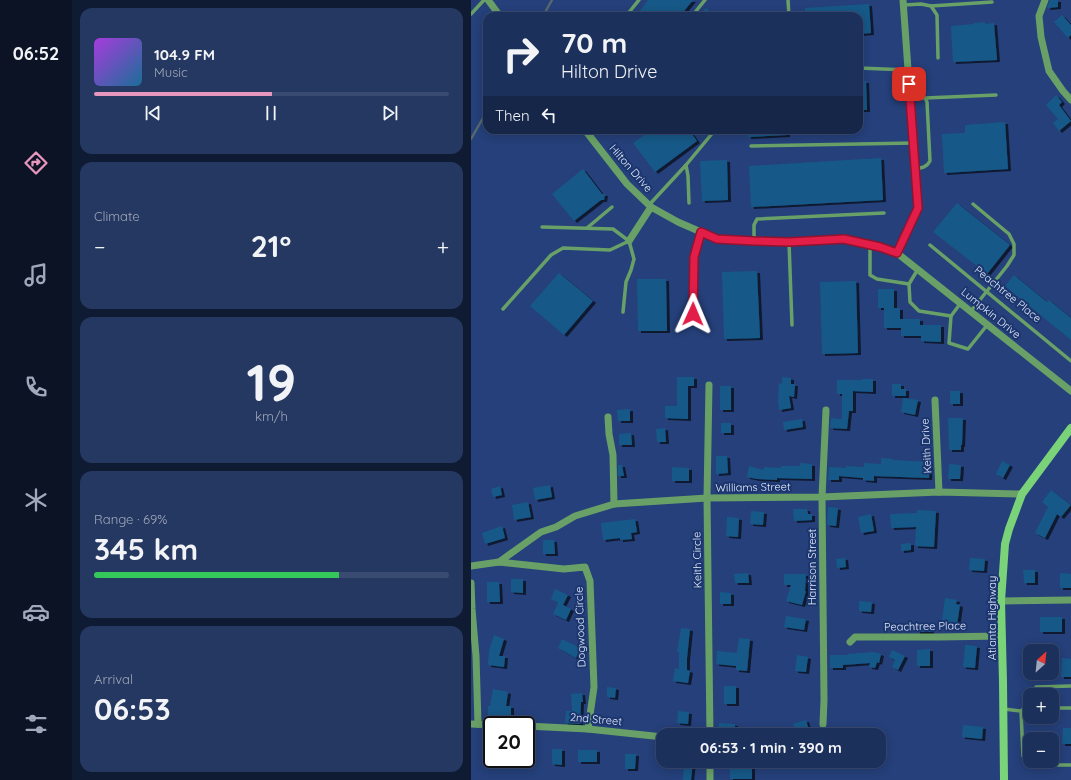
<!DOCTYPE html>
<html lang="en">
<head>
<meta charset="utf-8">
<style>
  body { margin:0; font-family:Quicksand,sans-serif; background:#253862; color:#f1f3f6; height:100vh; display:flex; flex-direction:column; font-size:15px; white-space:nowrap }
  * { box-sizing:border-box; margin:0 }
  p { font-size:13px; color:#a0a9bb }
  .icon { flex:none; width:22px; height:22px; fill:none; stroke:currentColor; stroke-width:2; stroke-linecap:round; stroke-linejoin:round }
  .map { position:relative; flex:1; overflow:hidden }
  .drawer { display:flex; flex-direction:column; gap:8px; padding:8px; background:#0f1a33; width:399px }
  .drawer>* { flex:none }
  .top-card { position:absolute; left:12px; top:12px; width:380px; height:122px; border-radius:12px; box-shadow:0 2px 10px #0003,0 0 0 1px #3a4b72; background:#1c305c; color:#f1f3f6; overflow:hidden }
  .needle { width:26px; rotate:27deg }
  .controls { position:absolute; left:552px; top:644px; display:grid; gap:8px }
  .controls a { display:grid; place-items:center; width:36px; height:36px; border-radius:8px; background:#1c305c; box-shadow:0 2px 10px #0003,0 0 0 1px #3a4b72; font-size:20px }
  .speed { position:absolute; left:12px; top:716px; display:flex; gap:8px; font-size:20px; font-weight:700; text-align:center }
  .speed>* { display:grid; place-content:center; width:52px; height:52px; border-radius:50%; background:#1c305c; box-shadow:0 2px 10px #0003,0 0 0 1px #3a4b72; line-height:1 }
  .speed .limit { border:2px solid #111; border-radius:6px; background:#fff; color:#111 }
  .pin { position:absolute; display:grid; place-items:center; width:34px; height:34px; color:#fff; margin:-17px; border-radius:8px; box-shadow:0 2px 6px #0006 }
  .me { position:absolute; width:44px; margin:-22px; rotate:1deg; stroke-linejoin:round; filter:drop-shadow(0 0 3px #0008) }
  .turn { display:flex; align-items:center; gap:14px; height:84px; padding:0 12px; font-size:18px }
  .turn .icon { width:52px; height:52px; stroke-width:2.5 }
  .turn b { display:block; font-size:28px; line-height:34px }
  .then { display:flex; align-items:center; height:38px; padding:0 12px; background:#0003; gap:8px; font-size:15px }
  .big { font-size:30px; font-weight:800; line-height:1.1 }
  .drawer .widget { flex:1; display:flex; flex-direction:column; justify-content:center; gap:6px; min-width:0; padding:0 14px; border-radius:12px; background:#253862 }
  .drawer .dial { align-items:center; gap:0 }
  .dial b { font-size:52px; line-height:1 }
  .song { display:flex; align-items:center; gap:12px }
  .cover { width:48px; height:48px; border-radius:6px; background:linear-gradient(135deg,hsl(280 70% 55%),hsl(200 70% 35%)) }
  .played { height:4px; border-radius:2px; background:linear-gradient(90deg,#e797bd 50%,#3a4b72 50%) }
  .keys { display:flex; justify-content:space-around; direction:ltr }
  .heat { display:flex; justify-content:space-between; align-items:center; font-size:22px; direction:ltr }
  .charge { height:6px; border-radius:3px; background:linear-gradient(90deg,#34c759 69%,#3a4b72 0) }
  .trip { position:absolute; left:185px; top:728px; width:230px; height:40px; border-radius:12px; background:#1c305c; box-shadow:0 2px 10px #0003,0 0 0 1px #3a4b72; font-weight:800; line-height:40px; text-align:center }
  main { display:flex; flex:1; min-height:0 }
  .tabs { display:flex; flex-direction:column; width:72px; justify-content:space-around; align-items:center; background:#0b1325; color:#a0a9bb }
  .tabs .icon { width:28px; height:28px }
  .tabs .current { color:#e797bd }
  .tabs b { font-size:18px; color:#f1f3f6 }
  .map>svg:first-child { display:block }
</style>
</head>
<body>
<main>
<nav class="tabs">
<b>06:52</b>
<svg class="icon current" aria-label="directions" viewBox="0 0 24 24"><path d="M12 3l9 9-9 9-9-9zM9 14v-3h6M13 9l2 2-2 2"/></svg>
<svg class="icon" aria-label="music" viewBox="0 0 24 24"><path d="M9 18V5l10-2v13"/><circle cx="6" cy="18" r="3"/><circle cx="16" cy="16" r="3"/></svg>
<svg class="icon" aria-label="phone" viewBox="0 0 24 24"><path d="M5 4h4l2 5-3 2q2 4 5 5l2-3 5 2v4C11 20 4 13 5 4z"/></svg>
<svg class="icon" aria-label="climate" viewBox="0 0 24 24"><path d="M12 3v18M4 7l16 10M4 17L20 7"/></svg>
<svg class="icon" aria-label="car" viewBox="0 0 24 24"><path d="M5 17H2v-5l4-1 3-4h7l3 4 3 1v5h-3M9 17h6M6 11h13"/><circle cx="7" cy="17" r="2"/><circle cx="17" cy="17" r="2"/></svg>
<svg class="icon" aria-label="filters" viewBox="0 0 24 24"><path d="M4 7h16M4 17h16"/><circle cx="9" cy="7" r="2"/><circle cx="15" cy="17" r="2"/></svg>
</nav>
<section class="drawer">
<div class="widget">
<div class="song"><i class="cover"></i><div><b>104.9 FM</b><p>Music</p></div></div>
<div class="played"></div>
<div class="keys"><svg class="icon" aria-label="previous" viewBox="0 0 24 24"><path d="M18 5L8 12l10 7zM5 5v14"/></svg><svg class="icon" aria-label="pause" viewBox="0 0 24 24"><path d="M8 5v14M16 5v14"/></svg><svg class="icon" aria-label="next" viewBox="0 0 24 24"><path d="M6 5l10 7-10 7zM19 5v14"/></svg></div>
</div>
<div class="widget"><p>Climate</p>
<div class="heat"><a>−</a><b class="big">21°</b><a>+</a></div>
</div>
<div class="widget dial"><b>19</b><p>km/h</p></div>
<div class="widget"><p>Range · 69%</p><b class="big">345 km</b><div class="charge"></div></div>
<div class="widget"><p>Arrival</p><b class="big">06:53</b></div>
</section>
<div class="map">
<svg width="600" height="780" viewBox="0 0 600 780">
  <defs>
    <filter id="shadow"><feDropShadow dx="3" dy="2" stdDeviation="0" flood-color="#0009"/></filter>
  </defs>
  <rect width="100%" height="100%" fill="#25407a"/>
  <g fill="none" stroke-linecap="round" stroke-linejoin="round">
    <g stroke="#54696f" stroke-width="2.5">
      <path d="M72,16l9,-16"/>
      <path d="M0,139l16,-28"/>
    </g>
  </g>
  <g fill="#175987" filter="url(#shadow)">
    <path d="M177,0h45l-13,16h-44z"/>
    <path d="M579,0h8v7l-11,1z"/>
    <path d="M398,4l2,29 -12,1v-18h-54v-8z"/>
    <path d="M235,8l5,4 -3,4h-9z"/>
    <path d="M591,15l9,10v10l-3,3 -14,-16z"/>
    <path d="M514,22v2l9,-1 3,37 -44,2 -2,-36 23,-2v-1z"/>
    <path d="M388,81h7l1,29h-8z"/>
    <path d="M585,95l6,7 -3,3 12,16 -12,10 -6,-8 5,-4 -12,-14z"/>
    <path d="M534,122l3,47 -64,4 -2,-39 23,-1v-8z"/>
    <path d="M180,130h38l8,11 -42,31 -22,-29z"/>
    <path d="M277,130h39v5l-39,2z"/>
    <path d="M410,158l2,42 -132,7 -2,-41z"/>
    <path d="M256,160l1,40 -26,1 -2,-40z"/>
    <path d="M112,169l19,25h3l-1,6h-3l-27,21 -22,-27z"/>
    <path d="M486,203l53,42 -23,29 -54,-42z"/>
    <path d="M286,271l3,67 -36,1 -2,-67z"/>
    <path d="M88,273l34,28 -29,34 -34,-29z"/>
    <path d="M543,275l33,27 2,-2 22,18v22l-66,-54z"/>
    <path d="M166,279h29l1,52h-29z"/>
    <path d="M385,281l2,72 -36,1 -2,-72z"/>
    <path d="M407,289h16v19h6v11h20v6h21v17l-20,-1v-5h-20v-8h-17v-20h-6z"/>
    <path d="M206,377h17v9h-6v33l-23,-1v-12h12z"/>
    <path d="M311,377l9,1v6h4l-1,13 -5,-1 2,12 -12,2 -1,-10 1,-17 3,1z"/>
    <path d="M391,379h11v13l-20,-1v20h-4l-2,18 -17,-1 1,-10 11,1v-25h-5v-14h25z"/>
    <path d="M421,384h9v5h5v7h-14z"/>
    <rect x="249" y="386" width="11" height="24"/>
    <rect x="479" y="391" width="10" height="13"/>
    <path d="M432,398l15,2 -3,15 -14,-3z"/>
    <path d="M159,409v12h-12l-1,-11z"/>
    <path d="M477,418h15l-1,27h-1v5h-12z"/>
    <path d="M331,419l1,8 -19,3 -1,-8z"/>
    <rect x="250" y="423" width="10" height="10"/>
    <path d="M194,428l1,14h-9l-1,-13z"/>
    <path d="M160,433l1,12h-13v-11z"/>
    <path d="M245,456h11l1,17 -12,1z"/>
    <path d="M410,458l12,1v1l37,2 -1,16 -55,-2v5l-11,-1v-2l-24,-2v4h-11l1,-13 17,1v-2l18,1v-4l17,1z"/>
    <path d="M531,461l8,4 -7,13 -7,-4z"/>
    <path d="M329,463l12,1v15l-35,-1v2l-20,-1 -10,-2 2,-11 15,4v-3l17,1v-2h19z"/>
    <path d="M478,464l12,1 -1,14h-12z"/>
    <path d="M147,465h4l2,11h-6z"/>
    <path d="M201,467l17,1v13h-17z"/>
    <path d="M79,485l2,12 -17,3 -2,-12z"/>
    <path d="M29,486l2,9 -9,2 -2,-8z"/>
    <path d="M580,490l20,15 -10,12 -4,-3 -12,24 -10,-5 13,-26 -6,-5z"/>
    <path d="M57,502l3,15 -17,3 -2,-15z"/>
    <path d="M357,507l10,1 -2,18 -9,-1z"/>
    <path d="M322,509h14l1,5h4v6l-18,1z"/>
    <path d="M446,510l19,1 -2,36 -19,-1 1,-19 -25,1 -1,-14 27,-1z"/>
    <path d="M280,511l13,1 -1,13 -13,-1z"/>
    <path d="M400,514l3,17 -13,2 -3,-16z"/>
    <path d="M256,517l12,1 -1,19 -12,-1z"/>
    <path d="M164,519l2,13 -6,1 1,6 -12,1v-2l-17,2 -2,-17z"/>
    <path d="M31,526l3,12 -20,6 -3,-11z"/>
    <path d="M72,540h11l1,14h-12z"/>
    <path d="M440,543v7l-10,1v-7z"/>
    <path d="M374,558l1,9 -9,1 -1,-9z"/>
    <path d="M499,558l15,1 -1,12 -15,-1z"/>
    <path d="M552,570h12v13h-11z"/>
    <path d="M277,573l1,10h-14l-1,-9z"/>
    <path d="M589,573l11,1v14h-11z"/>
    <path d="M313,574h22l-1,17h1l-4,14 -16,-4 5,-16h-7z"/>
    <path d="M40,579h12v14l-12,-1z"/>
    <path d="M16,582h12l1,20h-13z"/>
    <path d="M84,589l13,6 -5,10 8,4 -5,11 -13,-6 5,-11 -7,-4z"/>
    <path d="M249,592l11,1v11h-11z"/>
    <path d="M474,598l12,2 -1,4 4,1 -3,20 -10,-1v-3l-5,-1z"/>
    <path d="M388,601l13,1 -1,10 -12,-1z"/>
    <path d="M315,616l20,3 -2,11 -20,-3z"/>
    <rect x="569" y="617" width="22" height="15"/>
    <path d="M447,623h13v9h-14z"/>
    <path d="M210,628l9,1 -3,29v12l3,1 -2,12 -15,-2 2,-13 4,1v-17h-2z"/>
    <path d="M23,635l10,4 -5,17h6l-1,11 -16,-2 1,-15z"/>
    <path d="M268,638l11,1 -3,32 -11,-1v-4l-20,-2 1,-13 20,2z"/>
    <path d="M91,639l18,9 -4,10 -18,-10z"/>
    <path d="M494,645l12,1 -2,22 -12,-1z"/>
    <path d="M459,649v17h-13v-16z"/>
    <path d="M421,650l13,6 -7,14 -6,-3 3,-7 -6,-3z"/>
    <path d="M403,652l7,2 -2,9 -2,-1 -2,6 -6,-1 1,-4 -27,2v3h-13v-13h18v-1z"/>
    <path d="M326,655l11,2 -2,15 -11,-1z"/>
    <path d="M591,658l9,1v18h-10z"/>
    <rect x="253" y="686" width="12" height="18"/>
    <path d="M136,687l9,1 -1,10 -8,-1z"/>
    <path d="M22,689l15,3 -2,14h5v11h-23v-11h2z"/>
    <path d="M111,693l1,9h-2l-1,22 -15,-1 1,-12h6l-1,-17z"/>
    <path d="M207,711l11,1 -1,12 -11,-1z"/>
    <path d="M335,720l2,7 -13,4 -2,-7z"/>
    <path d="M248,723l16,1v11l-17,-1z"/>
    <path d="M492,725l20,2 -1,12 -20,-2z"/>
    <path d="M592,728h8v16h-9z"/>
    <path d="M81,749h10v16l-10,-1z"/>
    <rect x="107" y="750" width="19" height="12"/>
    <path d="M154,754h11l-1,15h-10z"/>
    <path d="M213,761h9l-2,19h-8z"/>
    <rect x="259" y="761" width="22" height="18"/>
  </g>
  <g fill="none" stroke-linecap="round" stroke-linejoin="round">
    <g stroke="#69a067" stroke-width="3.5">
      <path d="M317,0l1,16"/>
      <path d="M433,5l17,-1 10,2 6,9 1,43"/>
      <path d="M460,6l61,-4"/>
      <path d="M0,14l13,-14"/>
      <path d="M155,16l13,-16"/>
      <path d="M221,16l13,-16"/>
      <path d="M388,68l49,2"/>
      <path d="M439,98h15l2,4 3,59c-3,6 -8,7 -15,8"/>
      <path d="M454,98l71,-3"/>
      <path d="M119,137l6,-7"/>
      <path d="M280,146l163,-3"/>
      <path d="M215,165l2,11 1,27"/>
      <path d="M178,205l37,-40 29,-35"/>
      <path d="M71,227l71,2 16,12 5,18 -3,11 -5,12 -3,30"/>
      <path d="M116,228l25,-21"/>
      <path d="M283,241v-16l3,-6 127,-6"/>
      <path d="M318,242l3,83"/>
      <path d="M399,244v31l7,4 32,5 9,-15"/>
      <path d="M459,245l141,116"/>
      <path d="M438,284l1,18 9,9 32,5 9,-12"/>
      <path d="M32,309l48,-54 12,-7 47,2 19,-9"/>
      <path d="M500,311l36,-45 7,-11v-11l-5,-10 -36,-30"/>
      <path d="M222,314l1,-57 7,-25"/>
      <path d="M480,316l-2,27 19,6 20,-25"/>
      <path d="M562,695l3,-8 35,-1"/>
      <path d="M581,708h19"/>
      <path d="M533,709l17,2 2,45 9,9h39"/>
      <path d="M550,711l9,-8"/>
    </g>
    <g stroke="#69a067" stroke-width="7">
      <path d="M17,0l12,16"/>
      <path d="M574,0l-6,16 2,21 8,34 14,20 8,9"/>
      <path d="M114,130l42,54 24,23 27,15 39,17 72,3 55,-3 36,8 17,6 174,138"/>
      <path d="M158,241l22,-34"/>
      <path d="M426,253l21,-45 -15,-208"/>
      <path d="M238,385l-2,113 3,237"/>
      <path d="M464,400l4,92"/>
      <path d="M137,417l1,17 4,21 1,49"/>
      <path d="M28,562l42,-30 15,-5 19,-11 39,-12 93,-6 115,-1 117,-5 83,2"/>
      <path d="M0,566l28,-4 65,7 21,-2 5,14 4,106 -6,42"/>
      <path d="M0,583l1,26 4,47 2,68"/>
      <path d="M530,601l70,-1"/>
      <path d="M379,642l5,-5h83l64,-1"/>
      <path d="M0,724l22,1"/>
      <path d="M352,724l1,-24 -2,-203 4,-87"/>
      <path d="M55,726l62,3 75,8"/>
      <path d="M239,761v19"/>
    </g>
    <path stroke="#7ad379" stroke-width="8" d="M533,780l-1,-98 -2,-81 4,-57 4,-15 13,-35 49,-66"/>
  </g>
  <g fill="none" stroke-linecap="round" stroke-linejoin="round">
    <defs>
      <path id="route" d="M222,314l1,-57 7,-25 16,7 37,2 35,1 55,-3 36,8 17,6 21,-45 -9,-124"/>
    </defs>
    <use href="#route" stroke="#92132f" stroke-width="10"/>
    <use href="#route" stroke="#e11d48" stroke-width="7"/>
  </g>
  <g text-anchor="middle" stroke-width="4" stroke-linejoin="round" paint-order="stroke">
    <g font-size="11" fill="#e4ebfa" stroke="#1b356e">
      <text transform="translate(160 168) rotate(49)" y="4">Hilton Drive</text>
      <text transform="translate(537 294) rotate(39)" y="4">Peachtree Place</text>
      <text transform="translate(520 313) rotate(39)" y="4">Lumpkin Drive</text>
      <text transform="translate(455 446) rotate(-93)" y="4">Keith Drive</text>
      <text transform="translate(282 487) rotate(-1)" y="4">Williams Street</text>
      <text transform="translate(226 560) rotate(-91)" y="4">Keith Circle</text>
      <text transform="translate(341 567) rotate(-90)" y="4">Harrison Street</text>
      <text transform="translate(521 618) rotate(-90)" y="4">Atlanta Highway</text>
      <text transform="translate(454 626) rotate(-1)" y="4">Peachtree Place</text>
      <text transform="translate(109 627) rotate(-92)" y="4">Dogwood Circle</text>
      <text transform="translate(125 719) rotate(5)" y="4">2nd Street</text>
    </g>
  </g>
</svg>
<div class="controls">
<a><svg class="needle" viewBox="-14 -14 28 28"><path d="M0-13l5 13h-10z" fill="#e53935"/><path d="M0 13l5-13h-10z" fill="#a0a9bb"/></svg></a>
<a>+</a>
<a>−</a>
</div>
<div class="speed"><div class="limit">20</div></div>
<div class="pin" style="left:438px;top:84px;background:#d93025"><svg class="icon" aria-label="arrive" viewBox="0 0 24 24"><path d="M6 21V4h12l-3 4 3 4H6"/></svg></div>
<svg class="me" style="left:222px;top:314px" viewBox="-20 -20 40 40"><path d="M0-17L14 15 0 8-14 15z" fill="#e11d48" stroke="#fff" stroke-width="4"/></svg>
<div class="trip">06:53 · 1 min · 390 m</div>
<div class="top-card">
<div class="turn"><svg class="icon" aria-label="right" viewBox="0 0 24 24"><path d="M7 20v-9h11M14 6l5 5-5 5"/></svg><div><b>70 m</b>Hilton Drive</div></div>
<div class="then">Then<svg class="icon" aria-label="left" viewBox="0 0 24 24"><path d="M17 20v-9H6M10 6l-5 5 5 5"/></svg></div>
</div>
</div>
</main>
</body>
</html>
